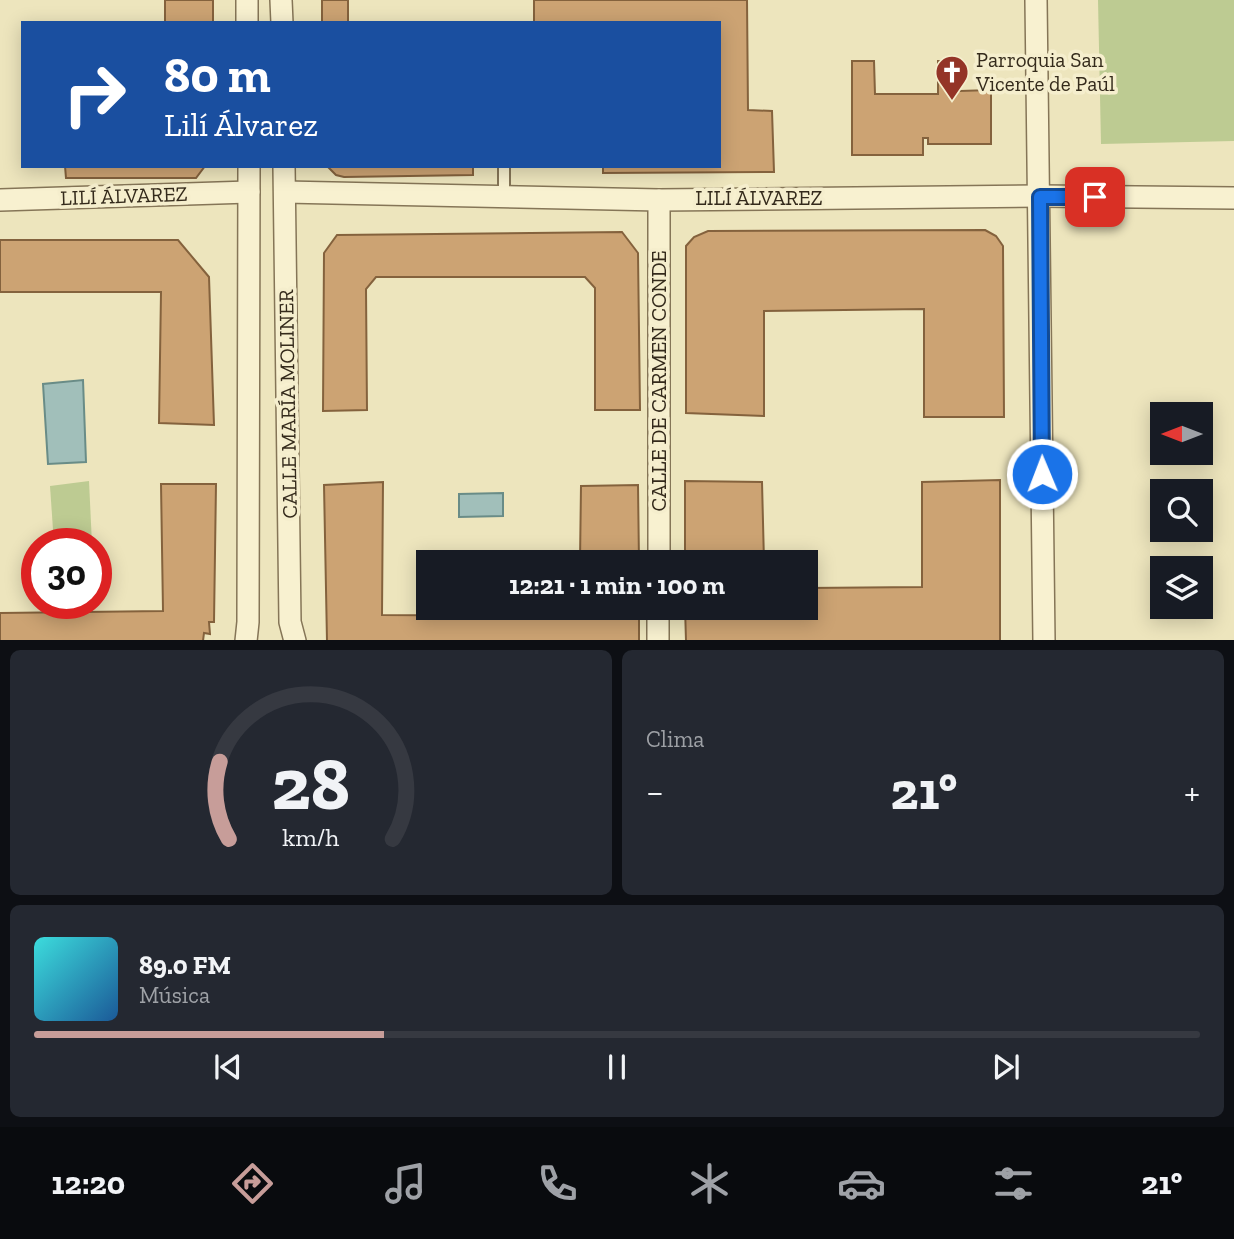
<!DOCTYPE html>
<html lang="es">
<head>
<meta charset="utf-8">
<style>
  body { margin:0; font-family:"Zilla Slab",serif; background:#242831; color:#f1f3f6; height:100vh; display:flex; flex-direction:column; font-size:26px; white-space:nowrap }
  * { box-sizing:border-box; margin:0 }
  p { font-size:23px; color:#9ea1a6 }
  .icon { flex:none; width:38px; height:38px; fill:none; stroke:currentColor; stroke-width:2; stroke-linecap:round; stroke-linejoin:round }
  .map { position:relative; height:640px; overflow:hidden }
  .drawer { display:flex; flex-direction:column; gap:10px; padding:10px; background:#0d0f14; flex:1 }
  .drawer>* { flex:none }
  .top-card { position:absolute; left:21px; top:21px; width:700px; height:147px; border-radius:0px; box-shadow:0 4px 18px #0003; background:#1a4fa0; color:#fff; overflow:hidden }
  .needle { width:46px; rotate:270deg }
  .tools { position:absolute; left:1150px; top:402px; display:grid; gap:14px }
  .tools a { display:grid; place-items:center; width:63px; height:63px; border-radius:0px; background:#171b24; box-shadow:0 4px 18px #0003; font-size:35px }
  .speed { position:absolute; left:21px; top:528px; display:flex; gap:14px; font-size:35px; font-weight:700; text-align:center }
  .speed>* { display:grid; place-content:center; width:91px; height:91px; border-radius:50%; background:#171b24; box-shadow:0 4px 18px #0003; line-height:1 }
  .speed .limit { border:10px solid #d22; background:#fff; color:#111 }
  .pin { position:absolute; display:grid; place-items:center; width:60px; height:60px; color:#fff; margin:-30px; border-radius:14px; box-shadow:0 4px 10px #0006 }
  .me { position:absolute; width:77px; margin:-38px; rotate:359deg; stroke-linejoin:round; filter:drop-shadow(0 0 5px #0008) }
  .turn { display:flex; align-items:center; gap:24px; height:147px; padding:0 28px; font-size:32px }
  .turn .icon { width:91px; height:91px; stroke-width:2.5 }
  .turn b { display:block; font-size:49px; line-height:60px }
  .big { font-size:52px; font-weight:700; line-height:1.1 }
  .drawer .tile { flex:1; display:flex; flex-direction:column; justify-content:center; gap:10px; min-width:0; padding:0 24px; border-radius:10px; background:#242831 }
  .drawer .dial { align-items:center; gap:0 }
  .dial svg { height:182px; overflow:visible; fill:none; stroke:#363941; stroke-width:7; stroke-linecap:round; text-anchor:middle }
  .dial text { fill:#f1f3f6; stroke:none }
  .song { display:flex; align-items:center; gap:21px }
  .cover { width:84px; height:84px; border-radius:10px; background:linear-gradient(135deg,hsl(180 70% 55%),hsl(210 70% 35%)) }
  .played { height:7px; border-radius:4px; background:linear-gradient(90deg,#c79d99 30%,#363941 30%) }
  .keys { display:flex; justify-content:space-around; direction:ltr }
  .heat { display:flex; justify-content:space-between; align-items:center; font-size:38px; direction:ltr }
  .drawer .tiles { flex:1; display:grid; gap:10px; grid-template-columns:1fr 1fr }
  .tile:last-child { grid-column:span 2 }
  .trip { position:absolute; left:416px; top:550px; width:402px; height:70px; border-radius:0px; background:#171b24; box-shadow:0 4px 18px #0003; font-weight:700; line-height:70px; text-align:center }
  .tabs { display:flex; height:112px; justify-content:space-around; align-items:center; background:#090b0e; color:#9ea1a6 }
  .tabs .icon { width:49px; height:49px }
  .tabs .on { color:#c79d99 }
  .tabs b { font-size:32px; color:#f1f3f6 }
  .map>svg:first-child { display:block }
</style>
</head>
<body>
<div class="map">
<svg width="1234" height="641" viewBox="0 0 1234 641">
  <rect width="100%" height="100%" fill="#ede5bd"/>
  <g fill="#bdcb92">
    <path d="M1098,0h136v141l-133,3z"/>
    <path d="M89,481l3,63h-38l-4,-58z"/>
  </g>
  <g fill="#a1bfba" stroke="#698c87" stroke-width="2">
    <path d="M83,380l3,82 -38,2 -5,-80z"/>
    <path d="M503,493v23l-44,1v-23z"/>
  </g>
  <g fill="#cca373" stroke="#84623d" stroke-width="2">
    <rect x="165" y="0" width="48" height="23"/>
    <rect x="322" y="0" width="26" height="23"/>
    <path d="M534,0h213l1,110 24,1 2,61 -171,1v-7h116v-143h-185z"/>
    <path d="M852,61h22l1,33h63v-33h22v30l31,-1v54h-63v-6h-5v17h-71z"/>
    <path d="M65,166h140l-9,12h-130z"/>
    <path d="M327,166h146v9l-129,2 -8,-2z"/>
    <path d="M985,230l11,6 7,10 1,171h-80v-108l-160,2v105l-78,-3v-167l8,-9 14,-6z"/>
    <path d="M622,232l16,21 2,157h-45v-122l-10,-11h-209l-10,12 1,121 -44,1 1,-158 13,-18z"/>
    <path d="M0,240h178l31,37 5,148 -55,-2 2,-131h-161z"/>
    <path d="M1000,480v161h-314l-1,-34h122v-19l115,-1v-105z"/>
    <path d="M685,481l77,1 2,80h-79z"/>
    <path d="M383,482l-1,133 197,1v-9h60v34h-312l-3,-156z"/>
    <path d="M161,484h55l-2,138h-5l1,12 -6,-1 -1,8h-203v-28l163,-2z"/>
    <path d="M638,485l1,77h-59l1,-76z"/>
  </g>
  <g fill="none" stroke-linecap="round" stroke-linejoin="round">
    <defs>
      <path id="lane" d="M504,166v30"/>
      <g id="street">
        <path d="M247,0v23"/>
        <path d="M281,0l1,23"/>
        <path d="M1036,0l8,641"/>
        <path d="M284,166l6,456 5,19"/>
        <path d="M285,192l374,8 381,-4 194,2"/>
        <path d="M0,200l249,-8"/>
        <path d="M659,562v-362"/>
        <path d="M246,641l2,-19 1,-456"/>
        <path d="M658,641v-34"/>
      </g>
    </defs>
    <use href="#lane" stroke="#857557" stroke-width="14"/>
    <use href="#street" stroke="#857557" stroke-width="24"/>
    <use href="#lane" stroke="#f8f1d0" stroke-width="10"/>
    <use href="#street" stroke="#f8f1d0" stroke-width="21"/>
  </g>
  <g fill="none" stroke-linecap="round" stroke-linejoin="round">
    <defs>
      <path id="route" d="M1042,474l-2,-277h55"/>
    </defs>
    <use href="#route" stroke="#114b97" stroke-width="18"/>
    <use href="#route" stroke="#1a73e8" stroke-width="12"/>
  </g>
  <defs>
    <symbol id="church-pin" viewBox="-11 -11 22 30"><path d="M0 17L-7.5 6A9.5 9.5 0 1 1 7.5 6Z" fill="#943427" stroke="#f5eecd"/><path d="M-1.2-6h2.4v3.5h3.3v2.4h-3.3V6h-2.4V-.1h-3.3v-2.4h3.3Z" fill="#fff"/></symbol>
  </defs>
  <g fill-rule="evenodd">
    <use href="#church-pin" x="933" y="53" width="38" height="52"/>
  </g>
  <g text-anchor="middle" stroke-width="7" stroke-linejoin="round" paint-order="stroke">
    <g font-size="21" fill="#342a1b" stroke="#f5eecd" text-anchor="start">
      <text x="976" y="67">Parroquia San<tspan x="976" dy="24">Vicente de Paúl</tspan></text>
    </g>
    <g font-size="21" fill="#342a1b" stroke="#f5eecd">
      <text transform="translate(124 196) rotate(-2)" y="7">LILÍ ÁLVAREZ</text>
      <text x="759" y="205">LILÍ ÁLVAREZ</text>
      <text transform="translate(659 381) rotate(-90)" y="7">CALLE DE CARMEN CONDE</text>
      <text transform="translate(288 404) rotate(-91)" y="7">CALLE MARÍA MOLINER</text>
    </g>
  </g>
</svg>
<div class="tools">
<a><svg class="needle" viewBox="-14 -14 28 28"><path d="M0-13l5 13h-10z" fill="#e53935"/><path d="M0 13l5-13h-10z" fill="#9ea1a6"/></svg></a>
<a><svg class="icon" aria-label="search" viewBox="0 0 24 24"><circle cx="10" cy="10" r="6"/><path d="M15 15l6 6"/></svg></a>
<a><svg class="icon" aria-label="layers" viewBox="0 0 24 24"><path d="M12 4l9 5-9 5-9-5zM3 14l9 5 9-5"/></svg></a>
</div>
<div class="speed"><div class="limit">30</div></div>
<div class="pin" style="left:1095px;top:197px;background:#d93025"><svg class="icon" aria-label="arrive" viewBox="0 0 24 24"><path d="M6 21V4h12l-3 4 3 4H6"/></svg></div>
<svg class="me" style="left:1042px;top:474px" viewBox="-20 -20 40 40"><circle r="17" fill="#1a73e8" stroke="#fff" stroke-width="3"/><path d="M0-11L8 9 0 5-8 9z" fill="#fff"/></svg>
<div class="trip">12:21 · 1 min · 100 m</div>
<div class="top-card">
<div class="turn"><svg class="icon" aria-label="right" viewBox="0 0 24 24"><path d="M7 20v-9h11M14 6l5 5-5 5"/></svg><div><b>80 m</b>Lilí Álvarez</div></div>
</div>
</div>
<section class="drawer">
<div class="tiles">
<div class="tile dial"><svg viewBox="0 0 100 80">
<path d="M14 69A42 42 0 1 1 86 69"/>
<path d="M14 69A42 42 0 0 1 10 35" stroke="#c79d99"/>
<text x="50" y="56" font-size="32" font-weight="700">28</text>
<text x="50" y="72" font-size="11">km/h</text>
</svg></div>
<div class="tile"><p>Clima</p>
<div class="heat"><a>−</a><b class="big">21°</b><a>+</a></div>
</div>
<div class="tile">
<div class="song"><i class="cover"></i><div><b>89.0 FM</b><p>Música</p></div></div>
<div class="played"></div>
<div class="keys"><svg class="icon" aria-label="previous" viewBox="0 0 24 24"><path d="M18 5L8 12l10 7zM5 5v14"/></svg><svg class="icon" aria-label="pause" viewBox="0 0 24 24"><path d="M8 5v14M16 5v14"/></svg><svg class="icon" aria-label="next" viewBox="0 0 24 24"><path d="M6 5l10 7-10 7zM19 5v14"/></svg></div>
</div>
</div>
</section>
<nav class="tabs">
<b>12:20</b>
<svg class="icon on" aria-label="directions" viewBox="0 0 24 24"><path d="M12 3l9 9-9 9-9-9zM9 14v-3h6M13 9l2 2-2 2"/></svg>
<svg class="icon" aria-label="music" viewBox="0 0 24 24"><path d="M9 18V5l10-2v13"/><circle cx="6" cy="18" r="3"/><circle cx="16" cy="16" r="3"/></svg>
<svg class="icon" aria-label="phone" viewBox="0 0 24 24"><path d="M5 4h4l2 5-3 2q2 4 5 5l2-3 5 2v4C11 20 4 13 5 4z"/></svg>
<svg class="icon" aria-label="climate" viewBox="0 0 24 24"><path d="M12 3v18M4 7l16 10M4 17L20 7"/></svg>
<svg class="icon" aria-label="car" viewBox="0 0 24 24"><path d="M5 17H2v-5l4-1 3-4h7l3 4 3 1v5h-3M9 17h6M6 11h13"/><circle cx="7" cy="17" r="2"/><circle cx="17" cy="17" r="2"/></svg>
<svg class="icon" aria-label="filters" viewBox="0 0 24 24"><path d="M4 7h16M4 17h16"/><circle cx="9" cy="7" r="2"/><circle cx="15" cy="17" r="2"/></svg>
<b>21°</b>
</nav>
</body>
</html>
